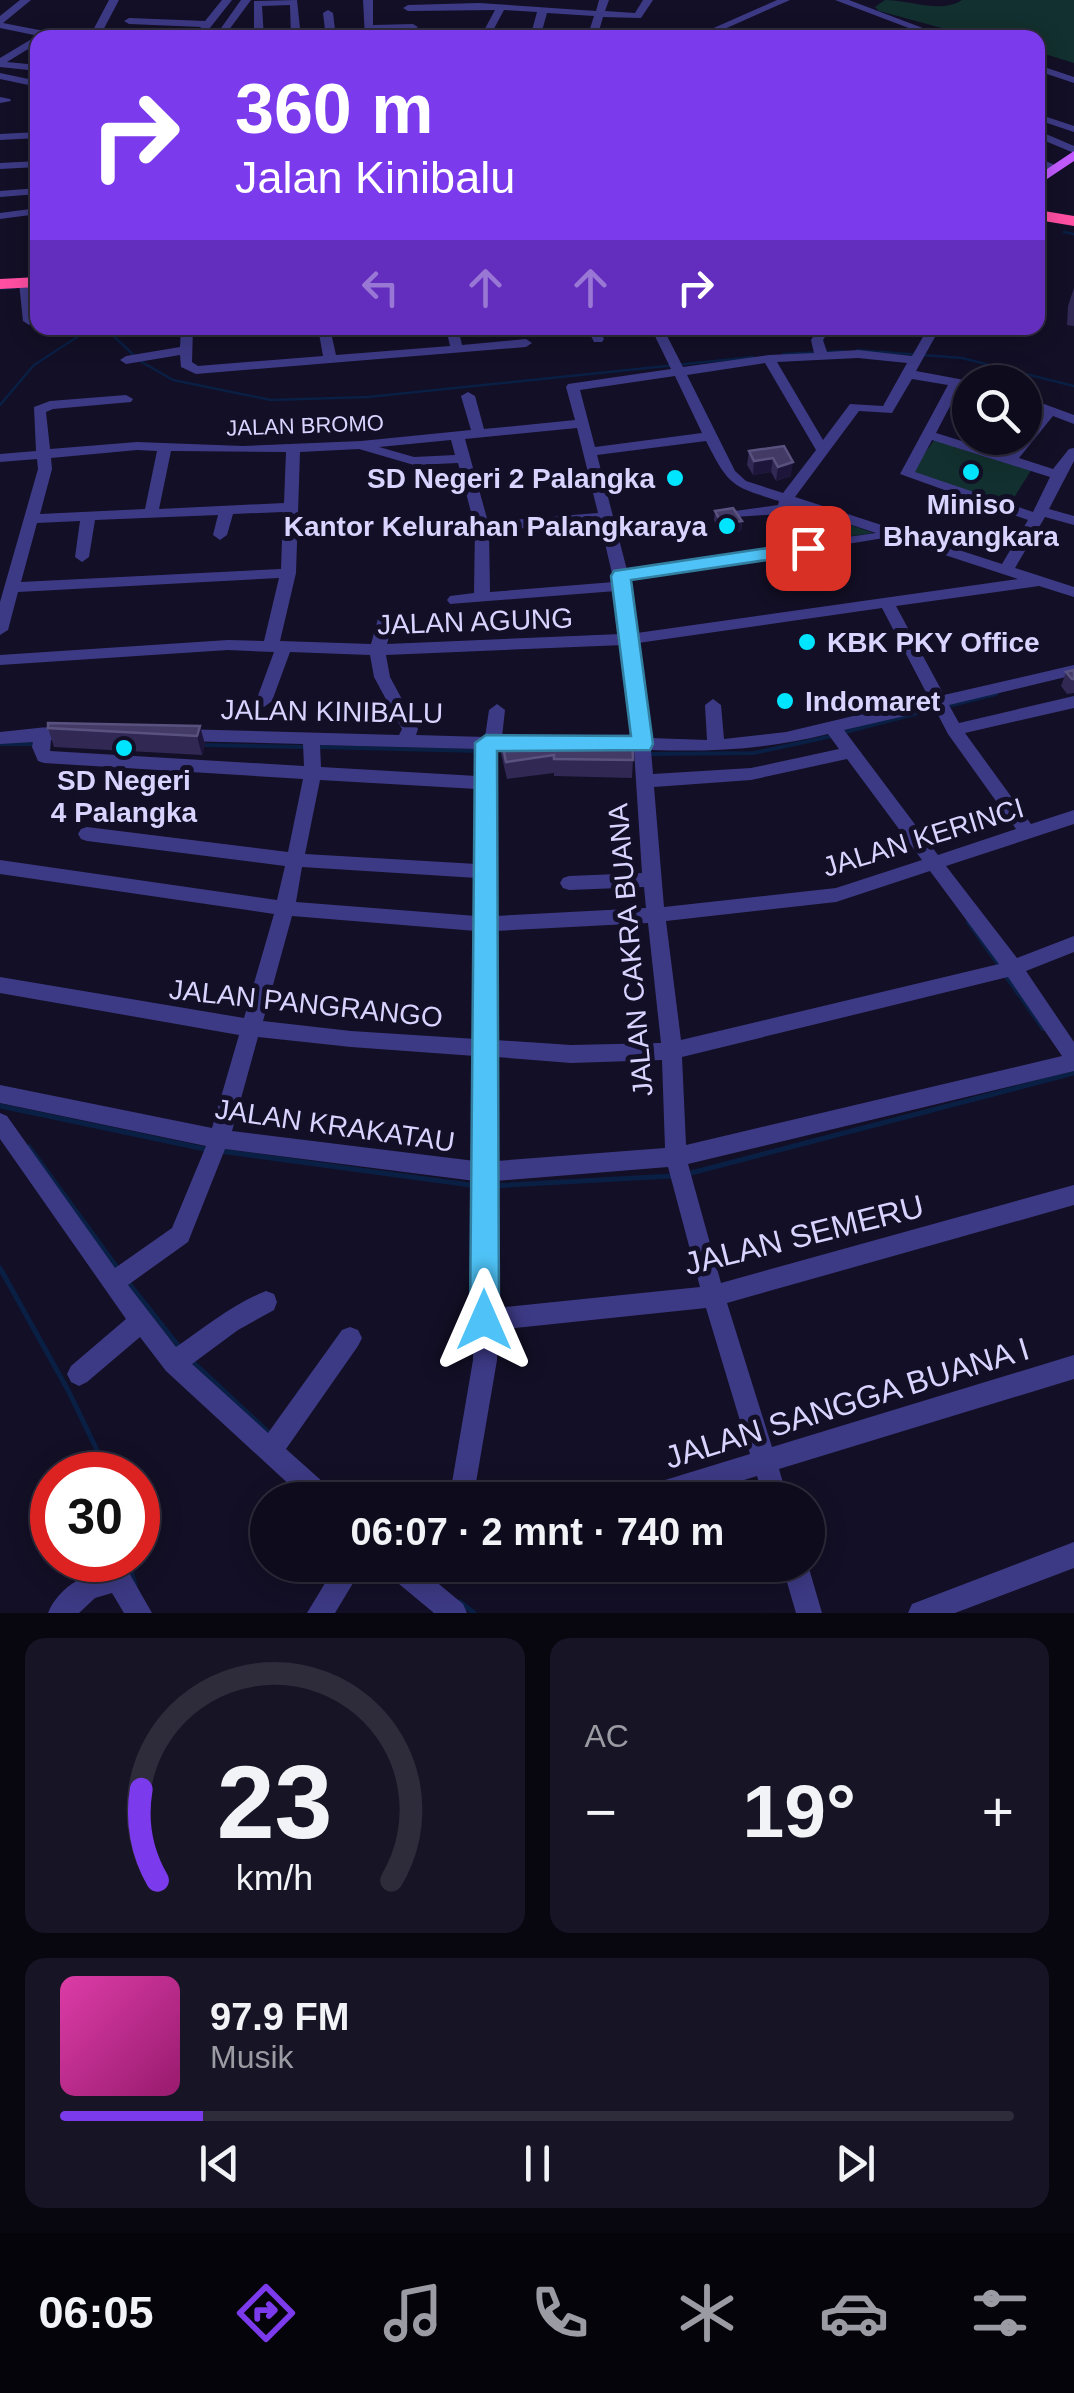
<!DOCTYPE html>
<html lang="id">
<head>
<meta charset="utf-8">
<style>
  body { margin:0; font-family:Helvetica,sans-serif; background:#171425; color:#f1f3f6; height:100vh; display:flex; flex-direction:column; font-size:38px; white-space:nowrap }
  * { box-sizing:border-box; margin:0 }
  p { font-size:32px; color:#9b9ba3 }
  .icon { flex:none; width:55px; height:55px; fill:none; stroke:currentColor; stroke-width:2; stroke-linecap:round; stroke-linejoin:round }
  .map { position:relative; height:1613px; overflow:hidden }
  .drawer { display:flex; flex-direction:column; gap:25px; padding:25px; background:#08060f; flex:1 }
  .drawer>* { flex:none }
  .top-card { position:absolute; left:30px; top:30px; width:1015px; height:305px; border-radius:20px; box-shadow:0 5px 25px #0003,0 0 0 2px #2e2b3b; background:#7c3aed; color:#fff; overflow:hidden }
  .tools { position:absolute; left:952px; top:365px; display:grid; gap:20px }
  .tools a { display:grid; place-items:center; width:90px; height:90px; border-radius:50%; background:#0e0b1c; box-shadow:0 5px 25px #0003,0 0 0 2px #2e2b3b; font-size:50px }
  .speed { position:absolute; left:30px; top:1452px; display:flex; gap:20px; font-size:50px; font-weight:700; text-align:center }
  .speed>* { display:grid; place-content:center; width:130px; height:130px; border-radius:50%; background:#0e0b1c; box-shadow:0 5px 25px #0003,0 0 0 2px #2e2b3b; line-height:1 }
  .speed .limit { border:15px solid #d22; background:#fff; color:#111 }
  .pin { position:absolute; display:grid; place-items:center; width:85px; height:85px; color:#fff; margin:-42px; border-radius:20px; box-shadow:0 5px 15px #0006 }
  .me { position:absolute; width:110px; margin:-55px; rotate:0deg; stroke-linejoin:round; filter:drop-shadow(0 0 8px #0008) }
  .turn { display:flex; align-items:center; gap:35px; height:210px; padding:0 40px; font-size:45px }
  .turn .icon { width:130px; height:130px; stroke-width:2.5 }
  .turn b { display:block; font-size:70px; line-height:85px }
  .lanes { display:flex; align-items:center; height:95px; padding:0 40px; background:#0003; justify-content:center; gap:50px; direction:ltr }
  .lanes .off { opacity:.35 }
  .big { font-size:75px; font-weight:700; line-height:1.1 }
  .drawer .card { flex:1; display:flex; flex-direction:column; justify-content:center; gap:15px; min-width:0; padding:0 35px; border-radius:20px; background:#171425 }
  .drawer .dial { align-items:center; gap:0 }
  .dial svg { height:260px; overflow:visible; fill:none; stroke:#2e2b3b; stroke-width:7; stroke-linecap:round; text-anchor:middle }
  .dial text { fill:#f1f3f6; stroke:none }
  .song { display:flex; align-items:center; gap:30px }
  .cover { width:120px; height:120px; border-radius:15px; background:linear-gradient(135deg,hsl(320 70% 55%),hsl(320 70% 35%)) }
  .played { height:10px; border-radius:5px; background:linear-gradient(90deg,#7c3aed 15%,#2e2b3b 15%) }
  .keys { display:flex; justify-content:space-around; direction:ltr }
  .heat { display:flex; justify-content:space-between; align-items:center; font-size:55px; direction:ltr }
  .drawer .tiles { flex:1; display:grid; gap:25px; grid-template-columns:1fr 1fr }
  .card:last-child { grid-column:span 2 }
  .trip { position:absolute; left:250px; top:1482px; width:575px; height:100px; border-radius:50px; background:#0e0b1c; box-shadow:0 5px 25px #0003,0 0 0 2px #2e2b3b; font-weight:700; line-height:100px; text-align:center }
  .tab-bar { display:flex; height:160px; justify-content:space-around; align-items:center; background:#06040b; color:#9b9ba3 }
  .tab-bar .icon { width:70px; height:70px }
  .tab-bar .current { color:#7c3aed }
  .tab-bar b { font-size:45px; color:#f1f3f6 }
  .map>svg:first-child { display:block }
</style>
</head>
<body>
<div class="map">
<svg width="1074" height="1613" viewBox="0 0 1074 1613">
  <rect width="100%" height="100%" fill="#130f26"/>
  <g fill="#12302f">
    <path d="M885,0c25,0 56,14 77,0h112v63l-36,-11v-14l-63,-1 -96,-26 -4,-4z"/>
    <path d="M935,439l97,30 -24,38 -99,-32z"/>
    <path d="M805,510l66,22 2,1 -62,9 -17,-29z"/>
  </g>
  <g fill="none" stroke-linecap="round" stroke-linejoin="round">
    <g stroke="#0a1f44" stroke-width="2.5">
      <path d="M1064,232l10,2"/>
      <path d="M0,289l15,-1"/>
      <path d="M105,328l35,33 33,19 98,20 97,-3 385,-40"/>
      <path d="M857,350l105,8 112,28"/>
      <path d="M783,354l60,-3"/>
      <path d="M0,405l34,-40 57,-37"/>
    </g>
    <g stroke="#0a1f44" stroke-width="4">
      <path d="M948,706l48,-12"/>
      <path d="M841,733l97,-25"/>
      <path d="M0,744h34"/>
      <path d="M203,745l101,2"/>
      <path d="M318,747l161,4"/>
      <path d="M648,754l106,-1 78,-17"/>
      <path d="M968,922l32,45"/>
      <path d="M1005,975l38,54"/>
    </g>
    <g stroke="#0a1f44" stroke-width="5">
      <path d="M0,1106l205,43"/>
      <path d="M29,1147l89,122"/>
      <path d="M220,1151l258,35"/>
      <path d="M687,1174l387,-101"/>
      <path d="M492,1186l180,-10"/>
      <path d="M0,1268l69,124 40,83"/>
      <path d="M127,1281l53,67"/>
      <path d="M193,1362l77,72"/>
      <path d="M332,1491l10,9"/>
      <path d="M128,1560l7,25"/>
      <path d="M460,1602l14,11"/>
    </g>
    <g fill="#3d3a85" fill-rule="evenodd">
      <path d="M20,0h11l-28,23 36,7 52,4 18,-34h10l-20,38 -60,-2 -39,-8v-12z"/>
      <path d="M222,0h10l-30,38h-9l8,-11 -72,-3 -5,-3 5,-3 76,3z"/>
      <path d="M241,0h10l-28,38h-9z"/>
      <path d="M297,0l4,38h-10l-1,-33 -28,1 2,32h-10v-37z"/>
      <path d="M363,0h10v25l40,-1 5,3 -5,3 -39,1 -1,7h-8z"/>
      <path d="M599,0h10l-4,11 30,2 8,-13h10l-12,18 -38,-1 -6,21h-10l7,-22 -47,-3 -7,25h-10l7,-26 -33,-2 -15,28h-9l15,-28 -87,1 -5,-3 5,-3 71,-2 117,8z"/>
      <path d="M777,0h13l-86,38h-13z"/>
      <path d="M835,0h14l100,38h-14z"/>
      <path d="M328,10l5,3 3,25h-10l-3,-25z"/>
      <path d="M35,37l7,1h-4v5l-31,19 31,3v6l-38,-4v-9z"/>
      <path d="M1038,65l36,12v6l-36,-12z"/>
      <path d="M0,73l38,8v6l-38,-8z"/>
      <path d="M0,97l10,2 1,2 -11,2z"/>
      <path d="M34,101h4v6l-9,-3z"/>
      <path d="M1038,114l36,12v6l-36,-12z"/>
      <path d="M38,132v6l-38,2v-6z"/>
      <path d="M1038,134h8l28,12v7l-36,-15z"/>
      <path d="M1038,158l22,9 1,2 -5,3 -18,-7z"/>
      <path d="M38,161v6l-38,2v-6z"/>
      <path d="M38,188v6l-38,3v-6z"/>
      <path d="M38,208v6l-38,5v-6z"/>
      <path d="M25,279l6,4 4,38 -6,4 -6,-4 -4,-38z"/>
      <path d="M181,328h12l-1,34 6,4 125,-10 -5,-28h12l6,27 114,-9 -4,-18h12l4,17 64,-6 6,4 -6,4 -330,27 -15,-7 -1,-12 -54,9 -6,-4 6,-4 54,-9z"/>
      <path d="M587,328h12l5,11 -2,3h-8z"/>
      <path d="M651,328h12l20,39 86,-12 45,-2 -3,-13 8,-12h12l-8,12 4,12 31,-2 54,6 16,-28h12l-24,43 59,11h-5v7l-10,-2 -24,46 71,22 14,-17h4v-5l17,-21 -17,-6v-9l49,18v9l-21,-8 -34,42 34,11 16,-20 5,-1v13l-25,48 25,7v9l-29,-8 -30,51 59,19v10l-35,-11 -143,20 48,89 130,-30v10l-125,30 10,18 115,-27v12l-109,25 66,91 43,-14v14l-128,42 71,92 57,-22v16l-48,19 48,71v29l-386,93 33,119 353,-98v20l-347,98 45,144 302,-92v24l-295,90 9,31h-24l-7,-24 -78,24h-52l3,-9 9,-3 111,-34 -44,-146 -209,22v30l-24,140h-24l24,-140 2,-179 -250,-32 -37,93 -60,43 48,62c29,-20 57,-43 90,-56l8,3 3,8 -3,8 -36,20 -46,34 76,69 74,-103 8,-3 8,3 4,8 -4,8 -72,103 47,42 3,9h-30l-140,-129 -26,-34 -53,45 -8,4 -8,-4 -4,-8 4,-8 55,-47 -126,-180v-26l7,3 108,152 57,-40 34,-82 -206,-43v-18l212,43 27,-93 -239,-42v-16l244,41 30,-104 -274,-40v-14l277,40 8,-34 -198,-25 -6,-2 -3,-5 3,-5 6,-2 201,25 15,-73 -259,-16 -6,-2 -6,-14 1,-5 -33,2v-12c27,-2 52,-8 78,-3l2,4 -2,4 -27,3 -1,11 254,15 -1,-22 -125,-3 -8,-6 8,-6 221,6 3,-6 -28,-52 -4,-22 -80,-3 -18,49 -8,6 -8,-6 18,-49 -46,-2 -228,15v-10l228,-15 36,1 15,-63 -261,14 -10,38 -8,5v-33l38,-133 -1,-10 -37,3v-8l36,-3 -2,-44 16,-6 76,-6 7,4 -2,3 -78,7 -7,3 4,37 87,-7 106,4 118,-5 110,-11 -10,-34 7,-4 7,4 9,33 91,-9 -9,-33 2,-3 103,-15zM858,358l49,5 -24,43 -33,-2 -27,36 -46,-78zM765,363l51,87 -33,43 -37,-12 -11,-10 -48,-96zM675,376l27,57 -107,14 -15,-57zM912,379l36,6 -48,89 128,46 -26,44 -207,-67 64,-86 33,2zM577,428l21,85 -110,9 -23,-83zM451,440l4,15 -41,2 -35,-10zM932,440l118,37 -17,35 -118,-40zM706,441c23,45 25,45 73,60l-1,4 -43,6v6l45,-3 18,30 -171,26 -30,-115zM359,449l55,16 44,-2 17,64 -1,66 -24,3 -3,4 3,4 166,-13 5,43 -234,10 8,-29 -8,-5 -8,5 -8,29 -91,-3 16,-68 4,-121zM137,450l20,1 -12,58 -105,5 12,-45 -1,-11zM171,451l115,1 -2,51 -125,6zM803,509l73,24 -65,9 -17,-29zM283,512l-2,57 -260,13 16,-59 43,-2 -5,36 7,5 7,-5 6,-37 123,-5 -5,20 7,5 7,-5 6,-21zM600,522l14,60 -124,10 -1,-61zM890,537l128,42 -381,54 -8,-53zM882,608l47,90 -143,34 -62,7 -3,-34 -8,-6 -8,6 2,35 -57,-2 -12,-95zM623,645l10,93 -8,6 2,4 7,2 8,123 -73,3 -6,2 -3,5 3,5 6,2 75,-3 2,21 -151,8 -1,-167 28,1 8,-6 -8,-6 -20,-1 3,-27 -8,-6 -8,6 -4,27 -69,-2 2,-6 -28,-52 -4,-22zM935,709l13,25 68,95 -78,26 -94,-125zM828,734l11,15 -88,19 -98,6 -2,-24c64,2 115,-1 177,-16zM320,745l158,4 -1,27 -156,-9zM847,759l75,101 -86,28 -172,19 -10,-120 97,-7zM320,780l157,9v75l-172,-10zM302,867l175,11 -1,38 -180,-14zM930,871l69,93 -318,76 -15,-119 170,-19zM292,916l184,15v108l-125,-8 -88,-10zM648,923l13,120 -90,2 -76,-5v-109zM1008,977l54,79 -376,89 -4,-88zM258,1037l93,10 124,9v105l-243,-30zM496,1057l75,6 91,-3 3,88 -169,13zM668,1167l32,120 -204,21v-127z"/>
      <path d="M1074,1542v26l-119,45h-47l4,-9z"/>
      <path d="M336,1565h28l-29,48h-28z"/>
      <path d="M383,1565h65l-4,9 -10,6 29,24 4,9h-33l-47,-39z"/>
      <path d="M782,1565h26l14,48h-26z"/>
      <path d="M119,1567l9,4 24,42h-28l-12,-20 -17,5 -16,15h-31c11,-27 42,-44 71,-46z"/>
    </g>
    <path fill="#c25bff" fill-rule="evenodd" d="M1074,151v10l-36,24v-10z"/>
    <g fill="#ff4fa3" fill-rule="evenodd">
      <path d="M1038,210l36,6v10l-36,-6z"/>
      <path d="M38,277v10l-38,2v-10z"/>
    </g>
  </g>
  <g fill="#312854">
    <path d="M1074,288v38l-7,-1 1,-19z"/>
    <path d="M784,446l7,30 -15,5 -5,-9 -18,3 -6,-10 2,-14z"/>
    <path d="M715,511l27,10 -1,10 -20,3 -7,-14z"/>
    <path d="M1074,670v23l-7,1 -6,-8 5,-14z"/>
    <path d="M200,726l5,19 -3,10 -148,-8 -6,-19z"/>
    <path d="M501,737l132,23 -1,18 -78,-2v-3l-47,6 -6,-25z"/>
  </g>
  <g fill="#1d163a">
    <path d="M773,458l-2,14 -18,3 1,-14z"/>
    <path d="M793,462l-2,14 -15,5 2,-14z"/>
    <path d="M742,521l-1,10 -20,3 1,-10z"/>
    <path d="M200,726l5,19 -3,10 -5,-19z"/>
  </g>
  <g fill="#433a66" stroke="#5a527e" stroke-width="2.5">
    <path d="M784,446l9,16 -15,5 -5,-9 -19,3 -5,-10z"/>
    <path d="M733,508l9,13 -20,3 -7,-13z"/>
    <path d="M1074,670v9h-2l-6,-7z"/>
    <path d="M48,723l152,3 -3,10 -149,-8z"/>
    <path d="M632,736l1,24 -79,-1v-4l-48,7 -5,-25z"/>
  </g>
  <path fill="#4fc3f7" stroke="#337fa1" stroke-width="2.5" d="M808,542l9,6 -3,5 -183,27 22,164 -3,6 -153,1 2,569 -4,10 -11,5 -10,-5 -4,-10 5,-577 11,-8 145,1 -20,-160 3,-5z"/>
  <g fill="#00e5ff" stroke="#130f26" stroke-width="4">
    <circle cx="971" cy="472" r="10"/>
    <circle cx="675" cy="478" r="10"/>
    <circle cx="727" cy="526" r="10"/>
    <circle cx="807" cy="642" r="10"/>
    <circle cx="785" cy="701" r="10"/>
    <circle cx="124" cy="748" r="10"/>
  </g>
  <g text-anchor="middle" stroke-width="10" stroke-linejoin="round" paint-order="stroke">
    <g font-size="22" fill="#d9d4ff" stroke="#130f26">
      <text transform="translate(305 425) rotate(-2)" y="8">JALAN BROMO</text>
    </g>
    <g font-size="28" font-weight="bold" fill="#d9d4ff" stroke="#130f26" text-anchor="end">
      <text x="655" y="488">SD Negeri 2 Palangka</text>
      <text x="971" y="514" text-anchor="middle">Miniso<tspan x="971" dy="32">Bhayangkara</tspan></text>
      <text x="707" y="536">Kantor Kelurahan Palangkaraya</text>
      <text x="827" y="652" text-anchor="start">KBK PKY Office</text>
      <text x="805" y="711" text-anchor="start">Indomaret</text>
      <text x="124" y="790" text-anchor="middle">SD Negeri<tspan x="124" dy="32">4 Palangka</tspan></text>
    </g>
    <g font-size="28" fill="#d9d4ff" stroke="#130f26">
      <text transform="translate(475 621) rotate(-2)" y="10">JALAN AGUNG</text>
      <text transform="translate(332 711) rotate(1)" y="10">JALAN KINIBALU</text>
      <text transform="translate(923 837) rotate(-17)" y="10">JALAN KERINCI</text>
      <text transform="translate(630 950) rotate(-95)" y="10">JALAN CAKRA BUANA</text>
      <text transform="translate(306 1003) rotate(6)" y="10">JALAN PANGRANGO</text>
      <text transform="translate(335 1125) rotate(8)" y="10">JALAN KRAKATAU</text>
    </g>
    <g font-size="32" fill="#d9d4ff" stroke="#130f26">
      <text transform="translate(804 1235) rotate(-14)" y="11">JALAN SEMERU</text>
      <text transform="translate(847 1403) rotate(-17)" y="11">JALAN SANGGA BUANA I</text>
    </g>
  </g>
</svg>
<div class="tools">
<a><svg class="icon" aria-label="search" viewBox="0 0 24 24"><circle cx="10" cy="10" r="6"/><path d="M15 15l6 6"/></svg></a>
</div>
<div class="speed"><div class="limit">30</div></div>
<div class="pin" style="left:808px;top:548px;background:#d93025"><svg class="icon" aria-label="arrive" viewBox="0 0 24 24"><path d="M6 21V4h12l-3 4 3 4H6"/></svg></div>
<svg class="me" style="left:484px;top:1320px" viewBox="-20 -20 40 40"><path d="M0-17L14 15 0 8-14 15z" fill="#4fc3f7" stroke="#fff" stroke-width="4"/></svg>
<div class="trip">06:07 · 2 mnt · 740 m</div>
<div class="top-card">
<div class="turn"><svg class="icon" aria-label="right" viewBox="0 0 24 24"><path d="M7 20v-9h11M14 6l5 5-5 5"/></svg><div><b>360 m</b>Jalan Kinibalu</div></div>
<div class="lanes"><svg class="icon off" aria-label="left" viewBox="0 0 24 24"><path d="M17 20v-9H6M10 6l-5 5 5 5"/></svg><svg class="icon off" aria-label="ahead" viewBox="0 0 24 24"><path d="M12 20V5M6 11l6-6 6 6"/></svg><svg class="icon off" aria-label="ahead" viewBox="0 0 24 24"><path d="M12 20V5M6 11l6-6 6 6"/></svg><svg class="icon" aria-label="right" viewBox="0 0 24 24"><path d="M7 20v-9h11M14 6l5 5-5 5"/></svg></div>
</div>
</div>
<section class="drawer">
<div class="tiles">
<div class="card dial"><svg viewBox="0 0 100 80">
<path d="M14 69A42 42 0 1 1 86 69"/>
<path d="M14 69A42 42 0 0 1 9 41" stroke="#7c3aed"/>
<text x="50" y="56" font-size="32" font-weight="700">23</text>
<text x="50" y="72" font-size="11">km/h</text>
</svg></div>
<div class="card"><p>AC</p>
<div class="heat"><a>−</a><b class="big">19°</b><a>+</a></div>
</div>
<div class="card">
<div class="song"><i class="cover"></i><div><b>97.9 FM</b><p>Musik</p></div></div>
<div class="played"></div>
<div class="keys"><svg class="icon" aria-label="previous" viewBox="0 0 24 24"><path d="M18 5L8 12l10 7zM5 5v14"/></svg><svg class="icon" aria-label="pause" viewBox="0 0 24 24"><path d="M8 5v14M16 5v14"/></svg><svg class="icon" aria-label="next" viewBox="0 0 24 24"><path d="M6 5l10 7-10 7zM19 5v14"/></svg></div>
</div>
</div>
</section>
<nav class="tab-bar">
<b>06:05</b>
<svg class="icon current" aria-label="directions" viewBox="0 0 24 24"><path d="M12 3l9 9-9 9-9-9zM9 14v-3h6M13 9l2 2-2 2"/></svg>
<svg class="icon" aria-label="music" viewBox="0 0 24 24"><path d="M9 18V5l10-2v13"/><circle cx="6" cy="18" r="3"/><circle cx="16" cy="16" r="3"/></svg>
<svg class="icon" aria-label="phone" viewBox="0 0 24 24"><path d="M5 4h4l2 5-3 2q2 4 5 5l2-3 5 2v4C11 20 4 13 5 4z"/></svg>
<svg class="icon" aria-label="climate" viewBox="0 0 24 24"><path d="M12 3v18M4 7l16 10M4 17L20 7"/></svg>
<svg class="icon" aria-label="car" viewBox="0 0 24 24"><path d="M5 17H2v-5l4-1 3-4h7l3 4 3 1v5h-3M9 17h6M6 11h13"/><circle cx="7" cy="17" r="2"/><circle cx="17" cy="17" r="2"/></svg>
<svg class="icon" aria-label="filters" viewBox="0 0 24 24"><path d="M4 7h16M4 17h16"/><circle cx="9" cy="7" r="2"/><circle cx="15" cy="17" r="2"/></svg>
</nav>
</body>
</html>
